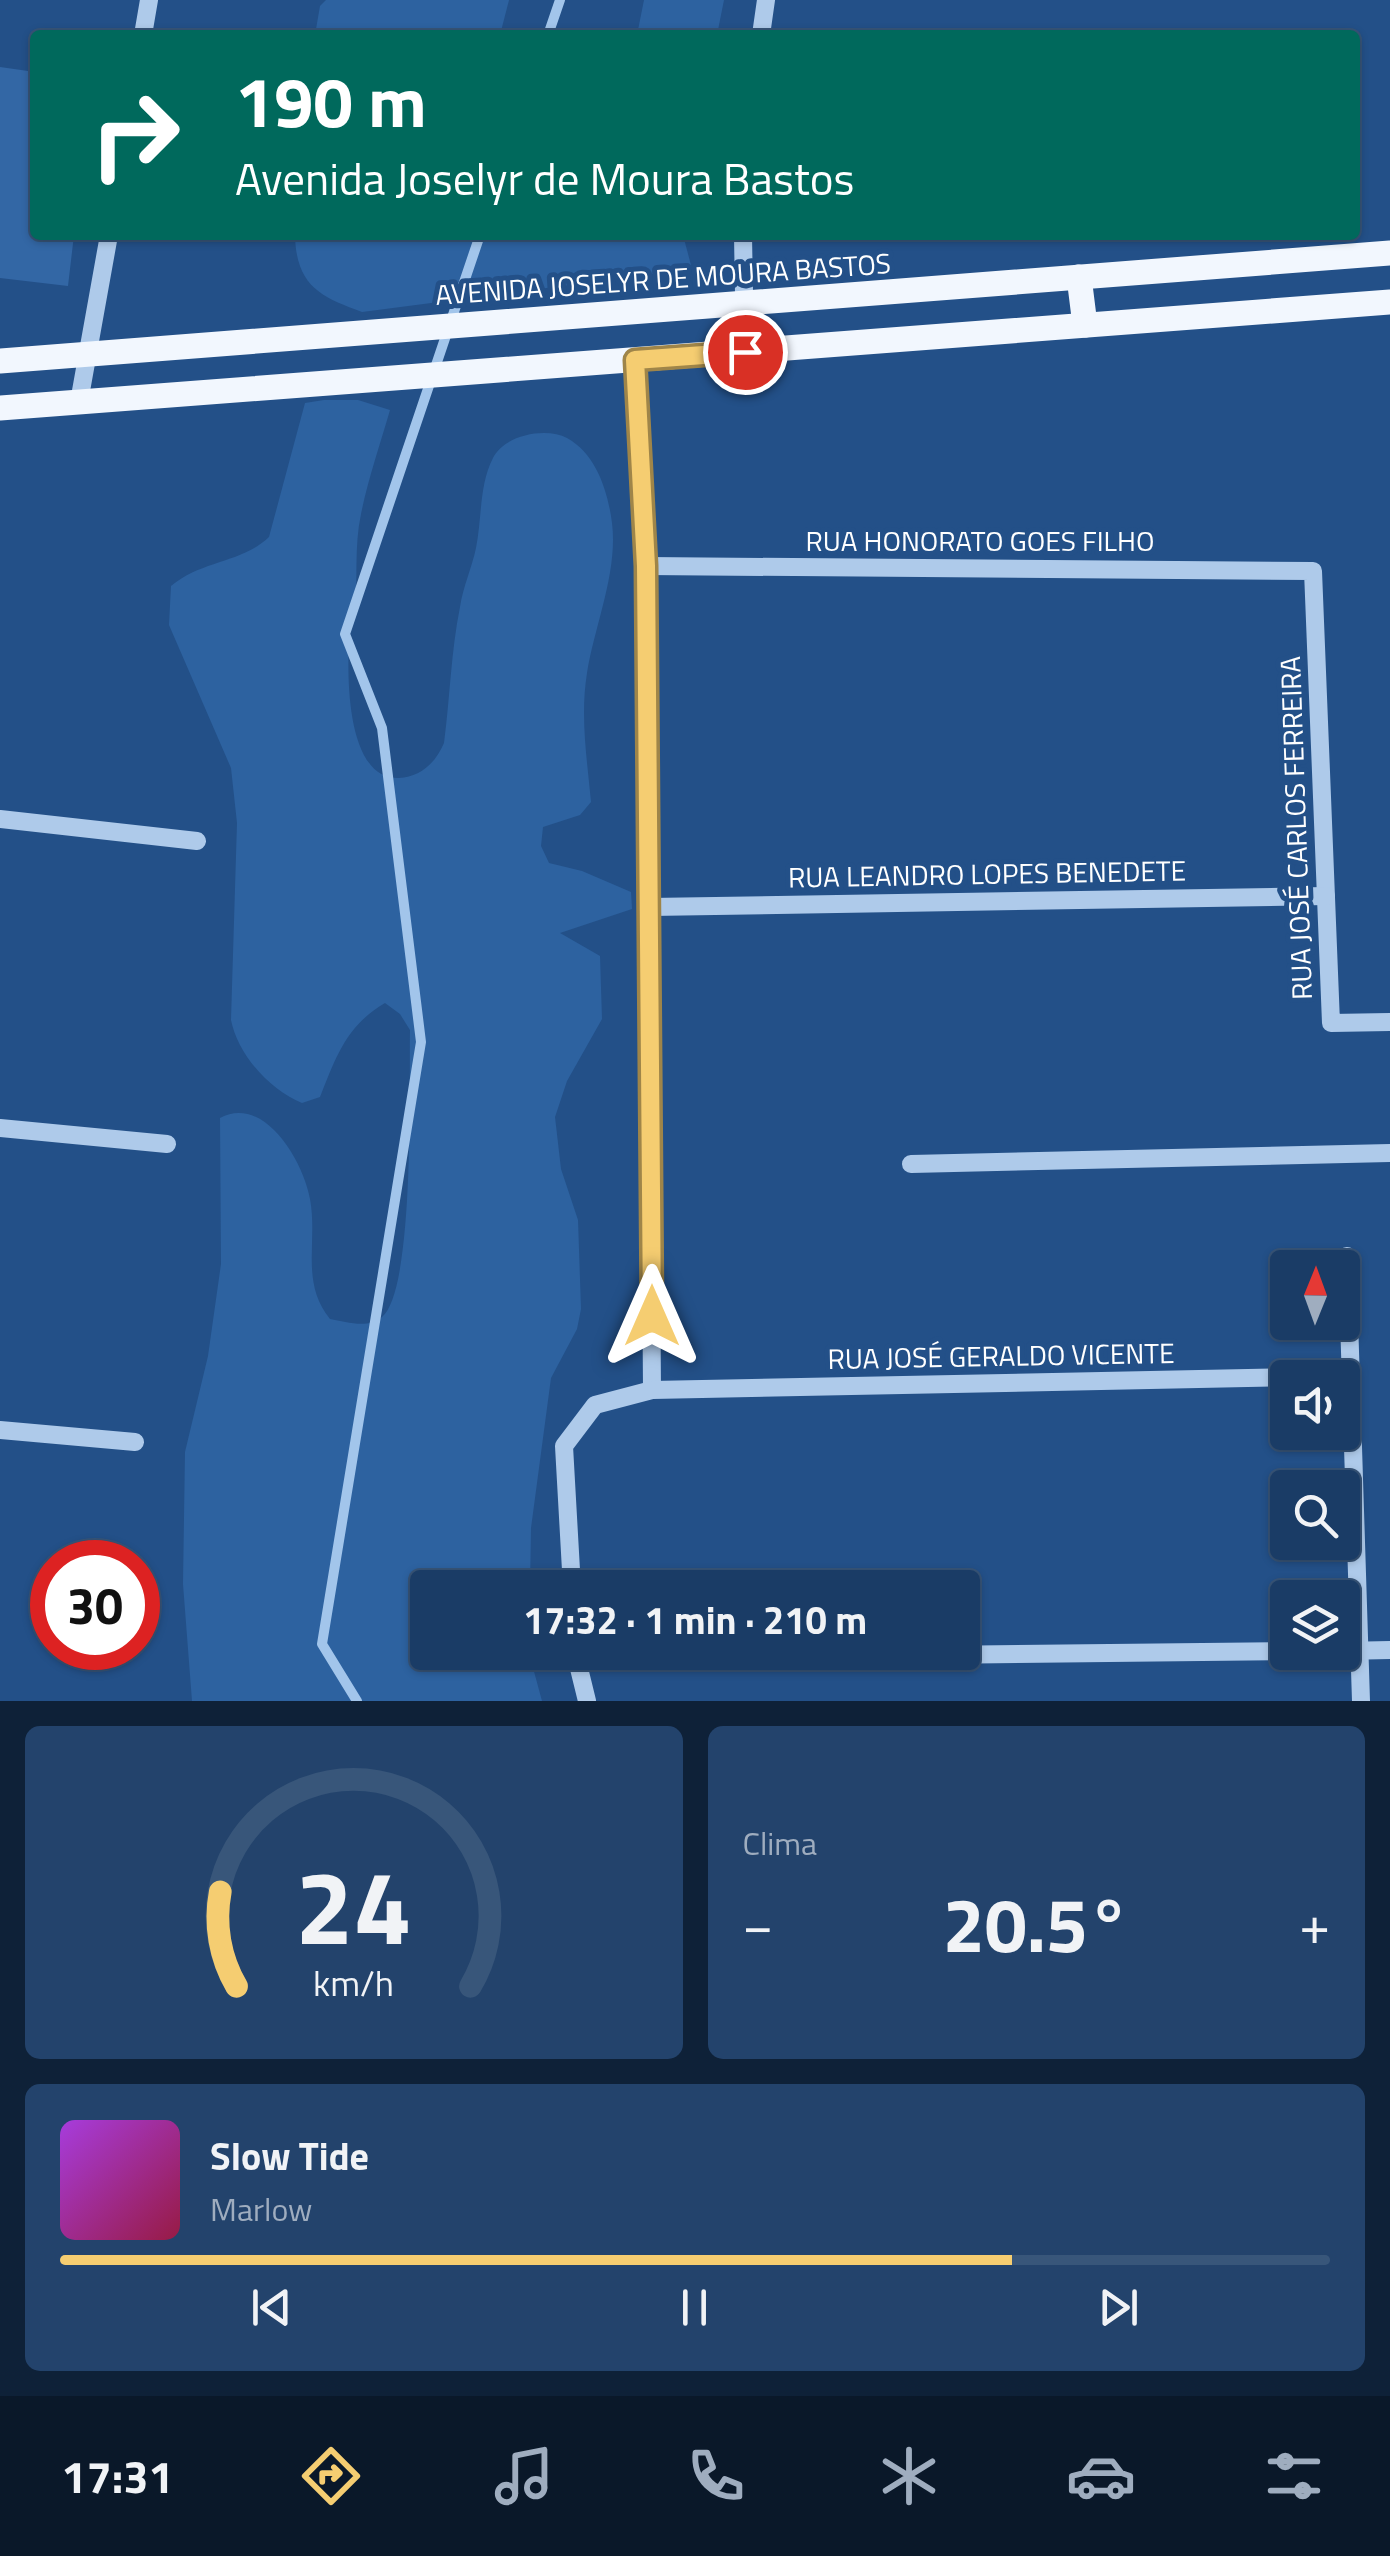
<!DOCTYPE html>
<html lang="pt">
<head>
<meta charset="utf-8">
<style>
  body { margin:0; font-family:"Titillium Web",sans-serif; background:#23436c; color:#f1f3f6; height:100vh; display:flex; flex-direction:column; font-size:38px; white-space:nowrap }
  * { box-sizing:border-box; margin:0 }
  p { font-size:32px; color:#9fadbf }
  .icon { flex:none; width:55px; height:55px; fill:none; stroke:currentColor; stroke-width:2; stroke-linecap:round; stroke-linejoin:round }
  .map { position:relative; height:1701px; overflow:hidden }
  .sheet { display:flex; flex-direction:column; gap:25px; padding:25px; background:#0e2138; flex:1 }
  .sheet>* { flex:none }
  .guide { position:absolute; left:30px; top:30px; width:1330px; height:210px; border-radius:10px; box-shadow:0 2px 8px #0004,0 0 0 2px #38567a; background:#00695c; color:#fff; overflow:hidden }
  .needle { width:65px; rotate:1deg }
  .controls { position:absolute; left:1270px; top:1250px; display:grid; gap:20px }
  .controls a { display:grid; place-items:center; width:90px; height:90px; border-radius:10px; background:#1a3c66; box-shadow:0 2px 8px #0004,0 0 0 2px #38567a; font-size:50px }
  .speed { position:absolute; left:30px; top:1540px; display:flex; gap:20px; font-size:50px; font-weight:700; text-align:center }
  .speed>* { display:grid; place-content:center; width:130px; height:130px; border-radius:50%; background:#1a3c66; box-shadow:0 2px 8px #0004,0 0 0 2px #38567a; line-height:1 }
  .speed .limit { border:15px solid #d22; background:#fff; color:#111 }
  .pin { position:absolute; display:grid; place-items:center; width:85px; height:85px; color:#fff; margin:-42px; border:5px solid #fff; border-radius:50%; box-shadow:0 2px 10px #0007 }
  .me { position:absolute; width:110px; margin:-55px; rotate:0deg; stroke-linejoin:round; filter:drop-shadow(0 0 8px #0008) }
  .turn { display:flex; align-items:center; gap:35px; height:210px; padding:0 40px; font-size:45px }
  .turn .icon { width:130px; height:130px; stroke-width:2.5 }
  .turn b { display:block; font-size:70px; line-height:85px }
  .big { font-size:75px; font-weight:700; line-height:1.1 }
  .sheet .widget { flex:1; display:flex; flex-direction:column; justify-content:center; gap:15px; min-width:0; padding:0 35px; border-radius:15px; background:#23436c }
  .sheet .dial { align-items:center; gap:0 }
  .dial svg { height:260px; overflow:visible; fill:none; stroke:#38567a; stroke-width:7; stroke-linecap:round; text-anchor:middle }
  .dial text { fill:#f1f3f6; stroke:none }
  .song { display:flex; align-items:center; gap:30px }
  .cover { width:120px; height:120px; border-radius:15px; background:linear-gradient(135deg,hsl(280 70% 55%),hsl(340 70% 35%)) }
  .played { height:10px; border-radius:5px; background:linear-gradient(90deg,#f5cd71 75%,#38567a 75%) }
  .keys { display:flex; justify-content:space-around; direction:ltr }
  .heat { display:flex; justify-content:space-between; align-items:center; font-size:55px; direction:ltr }
  .sheet .tiles { flex:1; display:grid; gap:25px; grid-template-columns:1fr 1fr }
  .widget:last-child { grid-column:span 2 }
  .trip { position:absolute; left:410px; top:1570px; width:570px; height:100px; border-radius:10px; background:#1a3c66; box-shadow:0 2px 8px #0004,0 0 0 2px #38567a; font-weight:700; line-height:100px; text-align:center }
  .tabs { display:flex; height:160px; justify-content:space-around; align-items:center; background:#0a1829; color:#9fadbf }
  .tabs .icon { width:70px; height:70px }
  .tabs .selected { color:#f5cd71 }
  .tabs b { font-size:45px; color:#f1f3f6 }
  .map>svg:first-child { display:block }
</style>
</head>
<body>
<div class="map">
<svg width="1390" height="1701" viewBox="0 0 1390 1701">
  <rect width="100%" height="100%" fill="#235088"/>
  <g fill="#2d62a0">
    <path d="M326,0h183l-9,35h-185l5,-29z"/>
    <path d="M644,0h80l-7,35h-80z"/>
    <path d="M295,235h388l9,34 -330,43c-41,-15 -66,-26 -67,-77z"/>
    <path d="M324,400h34l32,10c-10,35 -22,69 -29,104 -7,33 -3,65 -6,99 -2,10 -6,19 -6,29 -2,37 -2,138 50,136 22,-1 37,-16 45,-35 6,-45 7,-92 16,-136 3,-20 12,-40 16,-59 6,-29 3,-63 17,-90 11,-23 53,-31 74,-20 29,16 41,53 45,85 6,49 -17,101 -25,150 -7,43 0,86 4,129l-11,13 -37,12 -2,19 8,17 33,8 49,21 1,17 -72,24 40,23 2,63 -35,62 -12,36 6,52 17,51 3,89 -4,20 -26,49 -20,150 -1,59 -102,1v64l101,1 13,48h-350l-9,-117 2,-132 23,-96 13,-92 -1,-146c43,-24 83,42 90,81 8,43 -10,83 20,120 17,3 38,10 52,-2 33,-27 27,-237 28,-287l-10,-16 -15,-11c-39,23 -49,54 -65,94l-18,6c-32,-13 -64,-48 -71,-83l6,-197 -6,-55 -62,-143 2,-39c31,-26 71,-23 98,-49l36,-134z"/>
  </g>
  <g fill="none" stroke-linecap="round" stroke-linejoin="round">
    <g stroke="#a2c5eb" stroke-width="10">
      <path d="M548,35l12,-35"/>
      <path d="M357,1701l-35,-57 99,-602 -39,-314 -37,-94 135,-399"/>
    </g>
  </g>
  <path fill="#3367a5" d="M0,67l35,5v163h39l-6,51 -68,-8z"/>
  <g fill="none" stroke-linecap="round" stroke-linejoin="round">
    <g stroke="#aecaea" stroke-width="18">
      <path d="M143,35l6,-35"/>
      <path d="M761,35l5,-35"/>
      <path d="M743,235l2,117"/>
      <path d="M635,360l11,206 6,824"/>
      <path d="M79,402l30,-167"/>
      <path d="M646,566l667,5 18,452 59,-1"/>
      <path d="M0,819l197,22"/>
      <path d="M650,907l676,-11"/>
      <path d="M0,1128l167,16"/>
      <path d="M911,1164l479,-11"/>
      <path d="M1347,1256l14,445"/>
      <path d="M0,1430l135,12"/>
      <path d="M572,1588l-8,-142 31,-41 57,-15 698,-14"/>
      <path d="M1342,1651l48,-1"/>
      <path d="M575,1652l12,49"/>
      <path d="M575,1659l713,-8"/>
    </g>
    <g stroke="#f2f7fe" stroke-width="25">
      <path d="M1079,277l6,48"/>
      <path d="M0,361l1390,-108"/>
      <path d="M0,408l1390,-106"/>
    </g>
  </g>
  <g fill="none" stroke-linecap="round" stroke-linejoin="round">
    <defs>
      <path id="route" d="M652,1316l-6,-750 -11,-206 110,-8"/>
    </defs>
    <use href="#route" stroke="#9f8549" stroke-width="25"/>
    <use href="#route" stroke="#f5cd71" stroke-width="18"/>
  </g>
  <g text-anchor="middle" stroke-width="10" stroke-linejoin="round" paint-order="stroke">
    <g font-size="28" fill="#fff" stroke="#235088">
      <text transform="translate(663 279) rotate(-4)" y="10">AVENIDA JOSELYR DE MOURA BASTOS</text>
      <text x="980" y="551">RUA HONORATO GOES FILHO</text>
      <text transform="translate(1296 828) rotate(-92)" y="10">RUA JOSÉ CARLOS FERREIRA</text>
      <text transform="translate(987 874) rotate(-1)" y="10">RUA LEANDRO LOPES BENEDETE</text>
      <text transform="translate(1001 1356) rotate(-1)" y="10">RUA JOSÉ GERALDO VICENTE</text>
    </g>
  </g>
</svg>
<div class="controls">
<a><svg class="needle" viewBox="-14 -14 28 28"><path d="M0-13l5 13h-10z" fill="#e53935"/><path d="M0 13l5-13h-10z" fill="#9fadbf"/></svg></a>
<a><svg class="icon" aria-label="sound" viewBox="0 0 24 24"><path d="M4 9h4l5-4v14l-5-4H4zM17 9q2 3 0 6"/></svg></a>
<a><svg class="icon" aria-label="search" viewBox="0 0 24 24"><circle cx="10" cy="10" r="6"/><path d="M15 15l6 6"/></svg></a>
<a><svg class="icon" aria-label="layers" viewBox="0 0 24 24"><path d="M12 4l9 5-9 5-9-5zM3 14l9 5 9-5"/></svg></a>
</div>
<div class="speed"><div class="limit">30</div></div>
<div class="pin" style="left:745px;top:352px;background:#d93025"><svg class="icon" aria-label="arrive" viewBox="0 0 24 24"><path d="M6 21V4h12l-3 4 3 4H6"/></svg></div>
<svg class="me" style="left:652px;top:1316px" viewBox="-20 -20 40 40"><path d="M0-17L14 15 0 8-14 15z" fill="#f5cd71" stroke="#fff" stroke-width="4"/></svg>
<div class="trip">17:32 · 1 min · 210 m</div>
<div class="guide">
<div class="turn"><svg class="icon" aria-label="right" viewBox="0 0 24 24"><path d="M7 20v-9h11M14 6l5 5-5 5"/></svg><div><b>190 m</b>Avenida Joselyr de Moura Bastos</div></div>
</div>
</div>
<section class="sheet">
<div class="tiles">
<div class="widget dial"><svg viewBox="0 0 100 80">
<path d="M14 69A42 42 0 1 1 86 69"/>
<path d="M14 69A42 42 0 0 1 9 40" stroke="#f5cd71"/>
<text x="50" y="56" font-size="32" font-weight="700">24</text>
<text x="50" y="72" font-size="11">km/h</text>
</svg></div>
<div class="widget"><p>Clima</p>
<div class="heat"><a>−</a><b class="big">20.5°</b><a>+</a></div>
</div>
<div class="widget">
<div class="song"><i class="cover"></i><div><b>Slow Tide</b><p>Marlow</p></div></div>
<div class="played"></div>
<div class="keys"><svg class="icon" aria-label="previous" viewBox="0 0 24 24"><path d="M18 5L8 12l10 7zM5 5v14"/></svg><svg class="icon" aria-label="pause" viewBox="0 0 24 24"><path d="M8 5v14M16 5v14"/></svg><svg class="icon" aria-label="next" viewBox="0 0 24 24"><path d="M6 5l10 7-10 7zM19 5v14"/></svg></div>
</div>
</div>
</section>
<nav class="tabs">
<b>17:31</b>
<svg class="icon selected" aria-label="directions" viewBox="0 0 24 24"><path d="M12 3l9 9-9 9-9-9zM9 14v-3h6M13 9l2 2-2 2"/></svg>
<svg class="icon" aria-label="music" viewBox="0 0 24 24"><path d="M9 18V5l10-2v13"/><circle cx="6" cy="18" r="3"/><circle cx="16" cy="16" r="3"/></svg>
<svg class="icon" aria-label="phone" viewBox="0 0 24 24"><path d="M5 4h4l2 5-3 2q2 4 5 5l2-3 5 2v4C11 20 4 13 5 4z"/></svg>
<svg class="icon" aria-label="climate" viewBox="0 0 24 24"><path d="M12 3v18M4 7l16 10M4 17L20 7"/></svg>
<svg class="icon" aria-label="car" viewBox="0 0 24 24"><path d="M5 17H2v-5l4-1 3-4h7l3 4 3 1v5h-3M9 17h6M6 11h13"/><circle cx="7" cy="17" r="2"/><circle cx="17" cy="17" r="2"/></svg>
<svg class="icon" aria-label="filters" viewBox="0 0 24 24"><path d="M4 7h16M4 17h16"/><circle cx="9" cy="7" r="2"/><circle cx="15" cy="17" r="2"/></svg>
</nav>
</body>
</html>
